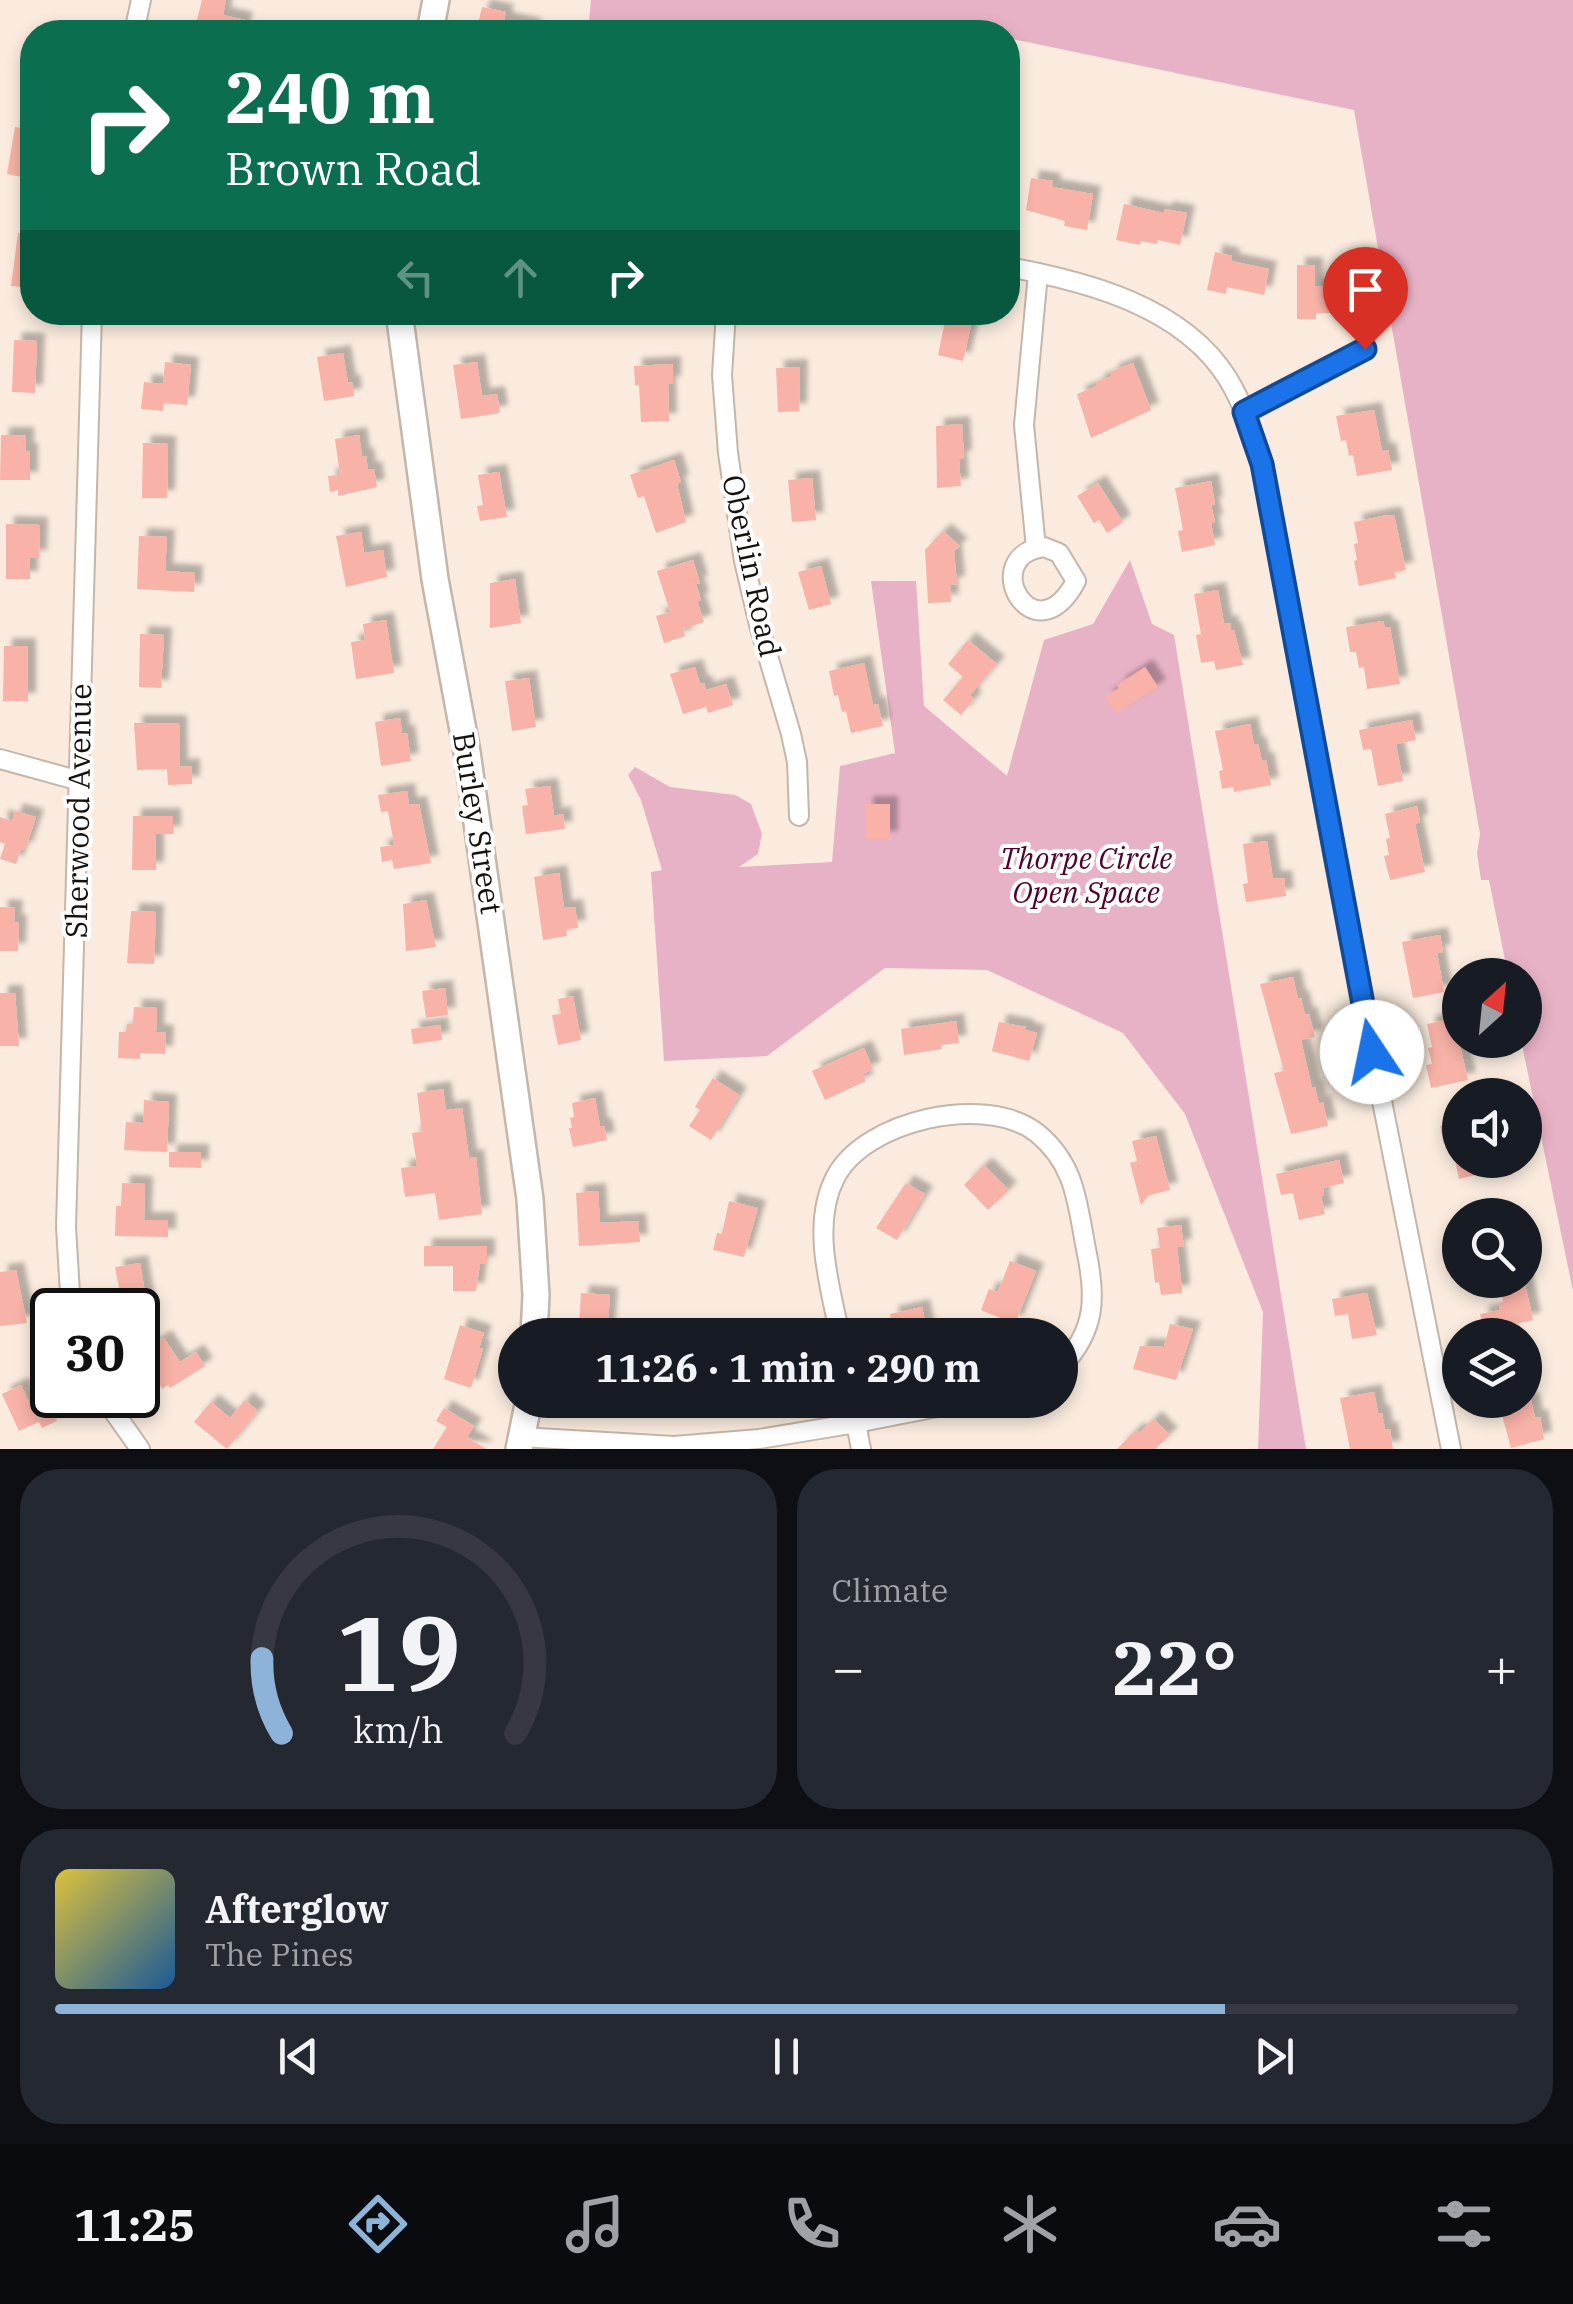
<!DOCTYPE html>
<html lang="en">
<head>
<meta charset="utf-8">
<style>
  body { margin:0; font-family:"IBM Plex Serif",serif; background:#242831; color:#f1f3f6; height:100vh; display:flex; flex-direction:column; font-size:38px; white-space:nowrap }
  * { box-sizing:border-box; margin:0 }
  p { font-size:32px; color:#9ea1a6 }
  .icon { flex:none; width:55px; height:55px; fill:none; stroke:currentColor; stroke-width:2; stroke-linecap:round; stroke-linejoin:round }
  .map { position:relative; height:1449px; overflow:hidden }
  .side { display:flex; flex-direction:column; gap:20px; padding:20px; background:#0d0f14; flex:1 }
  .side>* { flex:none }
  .guide { position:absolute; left:20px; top:20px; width:1000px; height:305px; border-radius:40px; box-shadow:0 5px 15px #0003; background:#0b6e4f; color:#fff; overflow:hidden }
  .needle { width:65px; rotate:27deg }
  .controls { position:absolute; left:1442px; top:958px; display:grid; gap:20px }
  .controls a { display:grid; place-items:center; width:100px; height:100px; border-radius:50%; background:#171b24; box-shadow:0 5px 15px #0003; font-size:50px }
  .speed { position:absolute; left:30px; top:1288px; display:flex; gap:20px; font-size:50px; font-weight:700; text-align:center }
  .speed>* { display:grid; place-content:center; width:130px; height:130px; border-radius:50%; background:#171b24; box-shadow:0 5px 15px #0003; line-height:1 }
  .speed .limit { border:5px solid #111; border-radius:15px; background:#fff; color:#111 }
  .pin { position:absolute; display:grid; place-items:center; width:85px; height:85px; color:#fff; margin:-102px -42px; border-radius:50% 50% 50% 0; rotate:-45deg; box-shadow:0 0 10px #0007 }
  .pin .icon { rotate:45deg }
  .me { position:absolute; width:110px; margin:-55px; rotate:349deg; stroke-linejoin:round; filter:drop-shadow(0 0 8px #0008) }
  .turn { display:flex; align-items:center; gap:35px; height:210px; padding:0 40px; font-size:45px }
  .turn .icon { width:130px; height:130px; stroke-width:2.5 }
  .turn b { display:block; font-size:70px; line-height:85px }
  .lanes { display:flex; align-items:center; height:95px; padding:0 40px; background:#0003; justify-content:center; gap:50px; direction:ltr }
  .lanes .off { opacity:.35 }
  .big { font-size:75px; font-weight:700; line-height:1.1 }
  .side .tile { flex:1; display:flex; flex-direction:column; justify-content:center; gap:15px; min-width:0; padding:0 35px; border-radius:40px; background:#242831 }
  .side .dial { align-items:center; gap:0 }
  .dial svg { height:260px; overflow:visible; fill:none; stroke:#363941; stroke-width:7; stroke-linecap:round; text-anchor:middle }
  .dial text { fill:#f1f3f6; stroke:none }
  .song { display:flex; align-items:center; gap:30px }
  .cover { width:120px; height:120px; border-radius:15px; background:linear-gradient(135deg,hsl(50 70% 55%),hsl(210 70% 35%)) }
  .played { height:10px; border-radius:5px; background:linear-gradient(90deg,#8eb3d8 80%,#363941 80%) }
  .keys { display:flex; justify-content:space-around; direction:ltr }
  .heat { display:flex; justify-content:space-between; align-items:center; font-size:55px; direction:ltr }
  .side .tiles { flex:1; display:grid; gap:20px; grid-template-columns:1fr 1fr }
  .tile:last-child { grid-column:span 2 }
  .trip { position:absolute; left:498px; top:1318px; width:580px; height:100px; border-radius:50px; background:#171b24; box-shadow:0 5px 15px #0003; font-weight:700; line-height:100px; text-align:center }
  .tab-bar { display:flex; height:160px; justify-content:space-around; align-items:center; background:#090b0e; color:#9ea1a6 }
  .tab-bar .icon { width:70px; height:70px }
  .tab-bar .selected { color:#8eb3d8 }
  .tab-bar b { font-size:45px; color:#f1f3f6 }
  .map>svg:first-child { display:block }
</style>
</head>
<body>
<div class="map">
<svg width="1573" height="1449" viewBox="0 0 1573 1449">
  <defs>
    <filter id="shadow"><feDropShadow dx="8" dy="-8" stdDeviation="2.5" flood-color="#0004"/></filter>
  </defs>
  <rect width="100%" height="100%" fill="#faebde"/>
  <g fill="#e8b2c6">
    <path d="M591,0h982v1291l-52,-251h4v-65h-17l-19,-95h-8l-4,-27 3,-19 -126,-724 -346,-72v-6h-25l-35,-7 -5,7h-77l-5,-4 -2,4h-271z"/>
    <path d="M1130,560l22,64 22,11 132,814h-48l5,-137 -78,-198 -62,-81 -136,-63 -102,-2 -118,88 -103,5 -13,-189 11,-2 -21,-70 -13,-25 7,-8 35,20 65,8 16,9 11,30 -4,20 -19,13 93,-5 8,-96 55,-13 -24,-172h45l8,125 83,70 37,-136 49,-16z"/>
  </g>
  <g fill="#f8b2a7" filter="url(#shadow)">
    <path d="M202,0h24l-3,15 22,5 -3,12h-48z"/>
    <path d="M482,7l24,5 -2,8 29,6 -1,6h-56z"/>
    <path d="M15,127l17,3v49l-25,-5z"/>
    <path d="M1031,178l22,3 -1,6 41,7 -6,36 -23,-4 1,-5 -39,-11z"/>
    <path d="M1124,204l40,9 1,-4 22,4 -7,32 -22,-5 -1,4 -16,-3 -1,4 -24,-5z"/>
    <path d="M18,233l14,1v54l-21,-2z"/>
    <path d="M1215,252l17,4 -1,5 38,8 -5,26 -37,-8 -1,7 -19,-4z"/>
    <path d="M1297,265h18v21h38l1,27h-38v6h-19z"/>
    <path d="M947,312h27l-11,49 -25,-6z"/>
    <path d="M14,340l23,1 -2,52 -23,-1z"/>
    <path d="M343,353l5,30 4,-1 2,14 -30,5 -7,-44z"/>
    <path d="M165,362l26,3 -4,40 -23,-2 -1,8 -22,-2 3,-27 19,2z"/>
    <path d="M477,362l5,34 15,-2 3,19 -39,6 -8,-54z"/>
    <path d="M1133,363l18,47 -60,28 -14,-44 20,-8 -1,-4 16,-6 -2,-4z"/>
    <path d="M673,364v20h-5l1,37 -28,1 -2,-37h-4l-1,-19z"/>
    <path d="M800,367l-1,44 -21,1 -2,-44z"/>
    <path d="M1374,410l8,41 6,-1 4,20 -35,6 -4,-21 -4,1 -3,-16 -5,1 -5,-25z"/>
    <path d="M962,424l2,34 -5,1 2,27 -24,2 -1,-62z"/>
    <path d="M1,435h25v16h4v29h-30z"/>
    <path d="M359,435l3,21h4l2,14 6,-1 3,18 -39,9v-6l-8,2 -2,-16 12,-1 -5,-36z"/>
    <path d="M143,443l25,1 -1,54h-25z"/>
    <path d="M674,460l7,22 -4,2 9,38 -30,11 -12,-37 -6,2 -8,-23z"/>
    <path d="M499,472l8,45 -27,4 -3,-15 6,-1 -5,-30z"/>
    <path d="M812,478l4,42 -24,2 -4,-42z"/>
    <path d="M1211,481l4,23 -4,1 4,17 -4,1 4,22 -33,7 -4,-21 5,-1 -8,-42z"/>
    <path d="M1098,483l25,39 -16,11 -8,-13 -5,3 -17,-27z"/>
    <path d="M1387,515h7l12,55 -12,2 2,6 -37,8 -5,-25 3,-1 -3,-16 4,-1 -4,-21z"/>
    <path d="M6,524l34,1 -1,33h-9v21h-24z"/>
    <path d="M943,531l17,15 -6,5 3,33 -7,1 1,17 -23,1 -3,-53z"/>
    <path d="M361,532l3,21 19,-3 4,27 -41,10 -10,-51z"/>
    <path d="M139,536l28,1 -2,34 30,2 -1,19 -57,-3z"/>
    <path d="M693,560l7,23 -4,1 5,16 -4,1 7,21 -21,7 2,7 -21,7 -8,-27 14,-4 -13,-41z"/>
    <path d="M821,566l10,38 -22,6 -11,-38z"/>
    <path d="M515,579l6,44 -31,5v-45z"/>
    <path d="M1218,590l6,34 6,-1 1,7h3l9,35 -27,5 -2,-9 -13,2 -5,-28 5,-1 -7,-40z"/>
    <path d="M386,620l8,53 -38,6 -5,-37 14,-2 -2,-16z"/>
    <path d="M1383,621l2,7 5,-1 10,57 -33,5 -3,-22 -5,1 -3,-16h-6l-4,-25z"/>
    <path d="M140,634l24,1 -3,53 -22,-1z"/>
    <path d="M968,640l29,24 -27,31 4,4 -13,16 -18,-15 20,-23 -15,-13z"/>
    <path d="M4,646h24v55h-25z"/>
    <path d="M864,663l9,42 5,-1 5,22 -32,7 -5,-22 -4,1 -4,-17 -4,1 -5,-25z"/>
    <path d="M695,667l5,17 4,-1 2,7 20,-6 7,21 -25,8 -2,-6 -23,7 -13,-40z"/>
    <path d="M1145,667l13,20 -42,26 -11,-16 14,-9 -2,-3z"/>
    <path d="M529,678l7,49 -24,4 -7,-50z"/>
    <path d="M400,718l2,15h5l4,28 -30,5 -6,-44z"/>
    <path d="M1412,720l4,20 -20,4 7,37 -25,5 -7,-37 -8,1 -4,-20z"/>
    <path d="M134,723h45l1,44 12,-1v18l-24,1 -1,-16 -30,1z"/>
    <path d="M1250,724l4,21 4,-1 4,17 4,-1 5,25 -37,7 -1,-5 -11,2 -3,-18 4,-1 -8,-39z"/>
    <path d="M550,786l4,30 9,-2 2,15 -39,5 -4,-28 6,-1 -3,-16z"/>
    <path d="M407,791l2,14 10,-1 12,59 -37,6 -2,-9 -10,2 -2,-15 14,-2 -6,-34 -7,1 -3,-17z"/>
    <rect x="865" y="804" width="25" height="35"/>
    <path d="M1417,806l3,16 -5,2 10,48 -35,8 -6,-24 5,-1 -3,-16 4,-1 -5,-24z"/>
    <path d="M15,811l21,6 -11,33 -4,-1 -5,15 -16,-5 5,-15 -5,-2v-25l12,4z"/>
    <path d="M133,816h40v18h-17v36h-24z"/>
    <path d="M1267,841l6,38 11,-1 2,18 -40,6 -3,-18 5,-1 -5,-39z"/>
    <path d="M559,873l5,35 11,-1 3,21 -12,1 1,7 -24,4 -9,-63z"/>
    <path d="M426,900l10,47 -30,4 -3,-47z"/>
    <path d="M0,907l15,1 -1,14 5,1 -1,28h-18z"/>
    <path d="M131,911l25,1 -2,52 -27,-1z"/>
    <path d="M1440,935l3,17 -6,1 7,39 -31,6 -11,-56z"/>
    <path d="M1293,977l5,22 3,-1 4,17 4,-1 6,23 -14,3 11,48 3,-1 4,17 4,-2 5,24 -37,8 -17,-61 10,-2 -24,-87z"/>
    <path d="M445,988l3,27 -22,3 -4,-27z"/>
    <path d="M0,993h15l4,53h-19z"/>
    <path d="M573,996l8,44 -23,5 -6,-30 9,-1 -3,-15z"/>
    <path d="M134,1007l23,1 -1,24 10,1 -1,21 -25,-1v6l-22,-1 1,-26h7l1,-8h6z"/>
    <path d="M1460,1017v29l8,34 -37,8 -5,-23 6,-1 -4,-16 4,-1 -5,-23z"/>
    <path d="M956,1021l3,22 -18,2 1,4 -38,6 -3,-26z"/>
    <path d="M999,1022l27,5v3l11,3 -8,28 -37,-10z"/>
    <path d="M440,1025l2,15 -29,4 -2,-15z"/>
    <path d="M864,1048l9,21 -11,5 4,7 -41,19 -13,-29z"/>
    <path d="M713,1078l26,17 -28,45 -22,-14 11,-16 -5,-3z"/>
    <path d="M443,1089l3,21 16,-2 7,50 7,-1 6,57 -43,6 -4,-27 -30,4 -4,-29 16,-2 -5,-33 10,-1 -5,-39z"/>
    <path d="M595,1098l5,28h4l3,14 -34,7 -4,-19h3l-2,-10 4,-1 -2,-14z"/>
    <path d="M144,1100l25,2 -2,50 -43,-2 2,-28 17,1z"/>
    <path d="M1460,1122v19l-16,3 -4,-18z"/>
    <path d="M1156,1136l14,54 -21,5 -8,10 -11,-42 7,-2 -5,-20z"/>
    <path d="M169,1152h32v16l-32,-1z"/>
    <path d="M1339,1160l5,23 -21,5 1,7 -3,1 4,18 -26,6 -6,-27 -12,2 -5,-21z"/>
    <path d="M1455,1160h27l3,13 -26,6z"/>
    <path d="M984,1165l25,25 -21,20 -24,-25z"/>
    <path d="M122,1183l23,1 -1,36h24v17l-53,-1 1,-30h5z"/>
    <path d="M906,1183l19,11 -28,46 -21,-12z"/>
    <path d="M598,1191l2,32 38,-2 2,21 -61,4 -3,-53z"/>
    <path d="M729,1201l29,7 -14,49 -31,-7 4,-17 5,1z"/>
    <path d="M1181,1225l3,22h-7l5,42 -1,4 -20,2 -2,-13 -4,1 -4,-34 9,-1 -3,-20z"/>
    <path d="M424,1246h63v18h-7l-4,27h-23v-25h-29z"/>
    <path d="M1010,1261l26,10 -21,53 -34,-14 8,-21 9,3z"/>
    <path d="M140,1263l8,47h-25l-8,-43z"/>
    <path d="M16,1270l11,53 -27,3v-54z"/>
    <path d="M1524,1280l9,40 -22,5 1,6 -27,4 -5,-21 20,-4 -1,-7 4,-1 -4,-18z"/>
    <path d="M581,1293l29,2 -3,40h-24l1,-10h-5z"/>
    <path d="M1367,1293l10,42 -25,4 -4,-25 -13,2 -3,-17z"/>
    <path d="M922,1307l6,28h-34l-4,-21z"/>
    <path d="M1170,1324l23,5 -17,51 -43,-11 7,-23 24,1z"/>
    <path d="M460,1325l24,8 -5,15 4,1 -12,39 -27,-9z"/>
    <path d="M164,1338l16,24 16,-10 9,14 -35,22 -2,-3 -6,4 -19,-38z"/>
    <path d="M21,1385l9,19 15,-7 12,24 -15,7 -3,-6 -20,9 -17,-37z"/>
    <path d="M1374,1392l4,21h4l3,17 5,-1 3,20h-43l-10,-51z"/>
    <path d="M245,1400l13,11 -31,38 -33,-27 17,-20 19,16z"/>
    <path d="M1498,1400h33l4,18 5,-1 4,22 -33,9z"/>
    <path d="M444,1408l30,18 -7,11 19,12h-53l14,-22 -11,-6z"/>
    <path d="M1154,1419l16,16 -15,14h-38l19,-19 3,3z"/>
  </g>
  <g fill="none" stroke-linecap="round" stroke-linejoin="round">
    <defs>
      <g id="street">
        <path d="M134,32l7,-32"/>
        <path d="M1008,267c77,14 175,39 220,112 16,26 25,56 34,85l73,400 116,585"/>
        <path d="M726,312l-4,63 6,78 16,108 16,68 31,105 6,28 2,54"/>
        <path d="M1244,412l121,-63"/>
        <path d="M1044,547l15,6 17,28c-42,79 -100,-25 -32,-34z"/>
        <path d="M1036,548l-12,-123 14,-152"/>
        <path d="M0,759l80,22"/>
        <path d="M71,1310l-5,-83 26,-915"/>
        <path d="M840,1335c-10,-48 -29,-110 -5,-157 29,-58 151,-85 202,-45 39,32 40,70 49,116 10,47 11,81 -26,119"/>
        <path d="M102,1395l38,54"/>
        <path d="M852,1400l4,23 118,-23"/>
        <path d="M521,1437l153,9 85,-7 97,-16 5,26"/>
      </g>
      <g id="secondary">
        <path d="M430,32l6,-32"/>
        <path d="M399,312l36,267 32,173 63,447 6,96 -2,40"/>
        <path d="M519,1449l10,-49"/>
      </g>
    </defs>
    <use href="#street" stroke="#c4b6aa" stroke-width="22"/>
    <use href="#secondary" stroke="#c4b6aa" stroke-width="30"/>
    <use href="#street" stroke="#fff" stroke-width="18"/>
    <use href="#secondary" stroke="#fff" stroke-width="25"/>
  </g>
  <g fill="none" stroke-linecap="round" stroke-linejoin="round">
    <defs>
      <path id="route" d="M1365,349l-121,63 18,52 110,588"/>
    </defs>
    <use href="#route" stroke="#114b97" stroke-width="25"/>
    <use href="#route" stroke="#1a73e8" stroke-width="18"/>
  </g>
  <g text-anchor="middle" stroke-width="8" stroke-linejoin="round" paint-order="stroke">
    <g font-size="30" fill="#16110c" stroke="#fff">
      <text transform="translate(751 566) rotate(78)" y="10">Oberlin Road</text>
      <text transform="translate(79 811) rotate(-89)" y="10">Sherwood Avenue</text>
      <text transform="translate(477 823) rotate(81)" y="10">Burley Street</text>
    </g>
    <g font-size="30" font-style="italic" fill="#51032d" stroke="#fff">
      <text x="1086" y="869">Thorpe Circle<tspan x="1086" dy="34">Open Space</tspan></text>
    </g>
  </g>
</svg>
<div class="controls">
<a><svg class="needle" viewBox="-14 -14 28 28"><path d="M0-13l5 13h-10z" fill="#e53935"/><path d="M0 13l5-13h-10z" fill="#9ea1a6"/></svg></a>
<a><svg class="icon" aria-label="sound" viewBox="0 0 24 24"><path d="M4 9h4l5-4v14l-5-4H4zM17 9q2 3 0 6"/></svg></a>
<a><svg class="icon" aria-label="search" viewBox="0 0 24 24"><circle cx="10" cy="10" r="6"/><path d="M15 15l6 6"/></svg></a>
<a><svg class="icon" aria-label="layers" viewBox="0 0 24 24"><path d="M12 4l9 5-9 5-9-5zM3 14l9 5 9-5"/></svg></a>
</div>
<div class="speed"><div class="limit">30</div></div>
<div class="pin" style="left:1365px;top:349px;background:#d93025"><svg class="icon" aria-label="arrive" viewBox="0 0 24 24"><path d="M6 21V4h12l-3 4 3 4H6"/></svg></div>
<svg class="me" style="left:1372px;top:1052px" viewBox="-20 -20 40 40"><circle r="19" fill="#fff"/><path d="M0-13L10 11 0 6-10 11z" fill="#1a73e8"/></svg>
<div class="trip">11:26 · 1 min · 290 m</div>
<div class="guide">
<div class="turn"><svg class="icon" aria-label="right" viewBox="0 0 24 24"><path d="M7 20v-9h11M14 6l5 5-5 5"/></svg><div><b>240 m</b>Brown Road</div></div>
<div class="lanes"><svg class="icon off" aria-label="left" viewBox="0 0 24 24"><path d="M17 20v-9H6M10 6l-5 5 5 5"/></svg><svg class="icon off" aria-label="ahead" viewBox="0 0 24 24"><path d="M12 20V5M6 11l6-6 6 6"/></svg><svg class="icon" aria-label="right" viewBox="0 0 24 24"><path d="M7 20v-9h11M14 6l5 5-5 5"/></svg></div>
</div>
</div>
<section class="side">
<div class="tiles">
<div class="tile dial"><svg viewBox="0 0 100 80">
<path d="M14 69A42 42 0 1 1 86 69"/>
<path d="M14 69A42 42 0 0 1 8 46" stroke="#8eb3d8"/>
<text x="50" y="56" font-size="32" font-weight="700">19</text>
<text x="50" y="72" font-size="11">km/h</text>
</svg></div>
<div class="tile"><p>Climate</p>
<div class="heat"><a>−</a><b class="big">22°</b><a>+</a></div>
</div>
<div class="tile">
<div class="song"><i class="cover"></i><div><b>Afterglow</b><p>The Pines</p></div></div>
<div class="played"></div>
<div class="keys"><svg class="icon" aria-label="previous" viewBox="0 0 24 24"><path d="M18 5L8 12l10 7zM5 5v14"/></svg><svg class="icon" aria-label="pause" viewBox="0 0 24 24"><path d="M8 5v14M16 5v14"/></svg><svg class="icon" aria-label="next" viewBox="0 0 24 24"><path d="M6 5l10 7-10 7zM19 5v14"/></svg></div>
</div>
</div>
</section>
<nav class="tab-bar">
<b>11:25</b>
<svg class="icon selected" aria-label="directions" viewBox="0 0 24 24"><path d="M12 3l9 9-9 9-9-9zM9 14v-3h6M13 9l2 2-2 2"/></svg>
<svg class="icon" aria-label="music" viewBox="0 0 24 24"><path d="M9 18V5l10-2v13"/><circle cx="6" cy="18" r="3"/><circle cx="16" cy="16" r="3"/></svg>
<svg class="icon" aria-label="phone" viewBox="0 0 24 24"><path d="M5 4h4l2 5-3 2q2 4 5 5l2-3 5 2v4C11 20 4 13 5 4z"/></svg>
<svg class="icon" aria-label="climate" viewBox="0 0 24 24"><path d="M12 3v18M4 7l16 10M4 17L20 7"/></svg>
<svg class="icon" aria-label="car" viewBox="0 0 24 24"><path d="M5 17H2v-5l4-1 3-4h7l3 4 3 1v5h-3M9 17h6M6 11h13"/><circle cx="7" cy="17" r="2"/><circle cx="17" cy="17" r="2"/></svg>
<svg class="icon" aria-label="filters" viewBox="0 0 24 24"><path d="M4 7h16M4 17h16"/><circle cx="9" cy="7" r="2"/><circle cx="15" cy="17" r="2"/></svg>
</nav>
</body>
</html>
